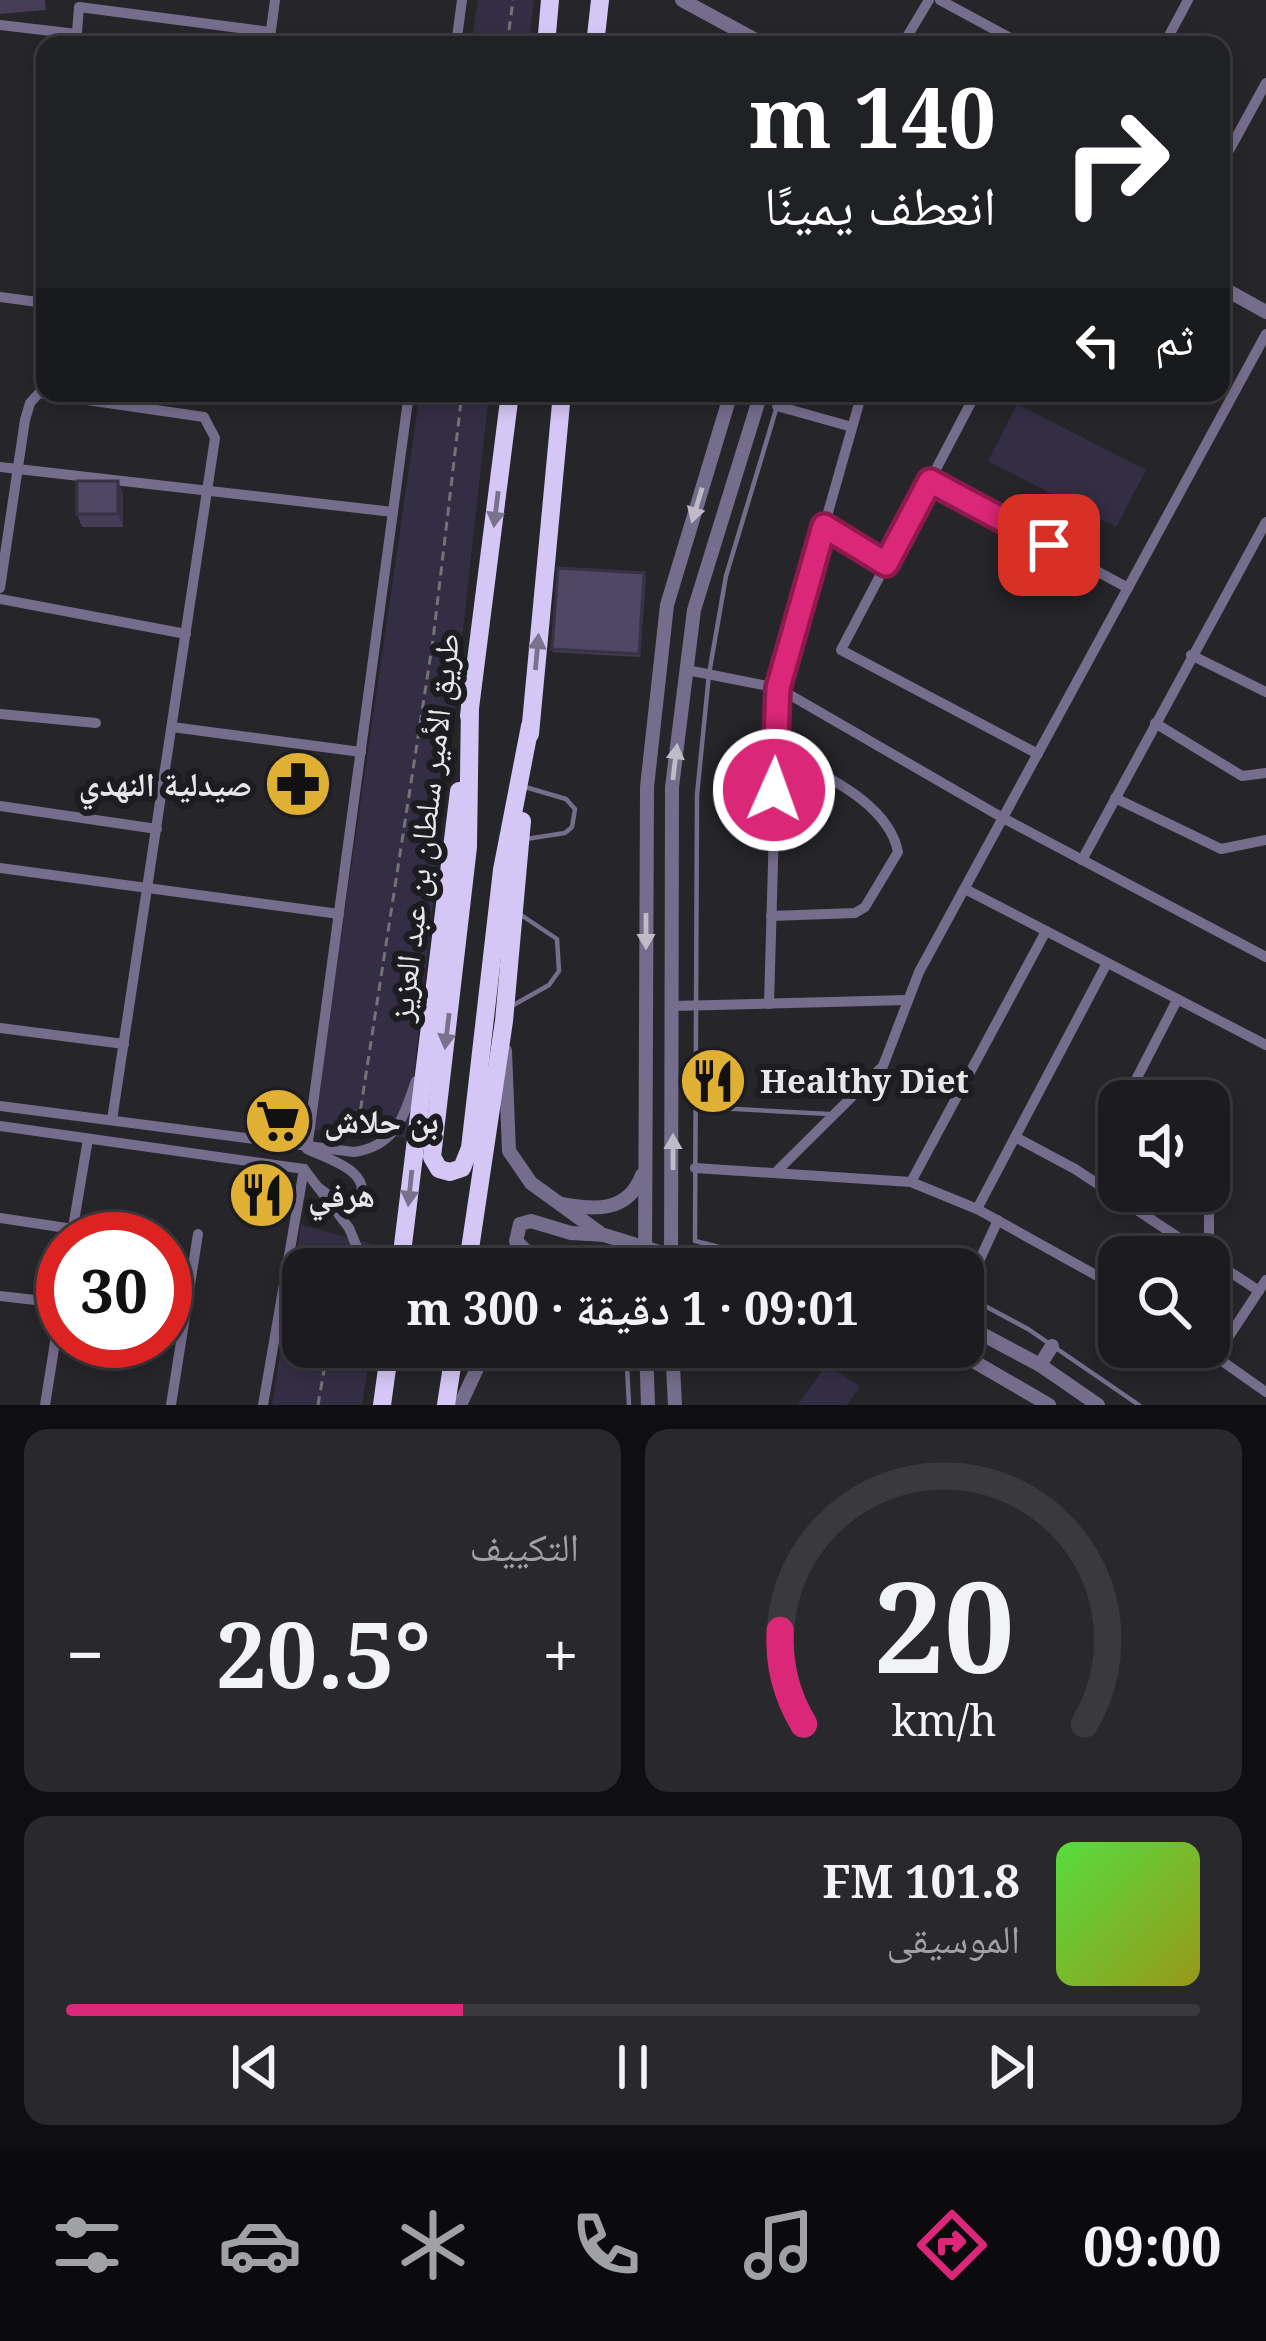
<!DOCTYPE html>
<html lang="ar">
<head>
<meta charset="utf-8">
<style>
  body { margin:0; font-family:"Noto Serif","Noto Naskh Arabic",serif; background:#29292d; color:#f1f3f6; direction:rtl; height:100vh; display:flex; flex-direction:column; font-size:45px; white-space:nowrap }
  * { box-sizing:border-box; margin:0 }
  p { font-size:39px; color:#a0a1a5 }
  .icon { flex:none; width:66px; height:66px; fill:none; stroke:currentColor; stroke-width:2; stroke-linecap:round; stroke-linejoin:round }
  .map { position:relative; height:1405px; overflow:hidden; direction:ltr }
  .sheet { display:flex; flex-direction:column; gap:24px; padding:24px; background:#0f0f12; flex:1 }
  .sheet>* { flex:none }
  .guide { position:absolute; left:36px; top:36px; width:1194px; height:366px; border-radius:24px; box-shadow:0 6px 18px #0003,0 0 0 3px #3a3a3e; direction:rtl; background:#202124; color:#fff; overflow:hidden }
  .fabs { position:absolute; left:1098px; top:1080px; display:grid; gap:24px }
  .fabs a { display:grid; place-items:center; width:132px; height:132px; border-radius:24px; background:#1c1c20; box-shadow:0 6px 18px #0003,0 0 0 3px #3a3a3e; font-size:60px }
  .speed { position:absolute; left:36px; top:1212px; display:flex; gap:24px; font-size:60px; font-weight:700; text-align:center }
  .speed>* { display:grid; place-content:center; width:156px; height:156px; border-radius:50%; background:#1c1c20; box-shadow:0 6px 18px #0003,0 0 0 3px #3a3a3e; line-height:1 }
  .speed .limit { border:18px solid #d22; background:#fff; color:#111 }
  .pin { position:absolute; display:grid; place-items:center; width:102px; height:102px; color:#fff; margin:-51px; border-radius:24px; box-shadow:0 6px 18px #0006 }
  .me { position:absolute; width:132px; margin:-66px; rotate:2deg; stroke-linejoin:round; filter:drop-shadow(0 0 9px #0008) }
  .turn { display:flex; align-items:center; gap:42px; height:252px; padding:0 36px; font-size:54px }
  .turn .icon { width:156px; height:156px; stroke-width:2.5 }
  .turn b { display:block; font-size:84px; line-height:102px }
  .then { display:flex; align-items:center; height:114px; padding:0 36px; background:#0003; gap:24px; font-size:45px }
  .big { font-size:90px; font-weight:700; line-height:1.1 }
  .sheet .tile { flex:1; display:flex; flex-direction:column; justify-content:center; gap:18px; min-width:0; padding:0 42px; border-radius:24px; background:#29292d }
  .sheet .dial { align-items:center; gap:0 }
  .dial svg { height:312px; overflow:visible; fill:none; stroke:#3a3a3e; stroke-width:7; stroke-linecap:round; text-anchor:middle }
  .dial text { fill:#f1f3f6; stroke:none }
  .song { display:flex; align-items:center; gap:36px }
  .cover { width:144px; height:144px; border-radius:18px; background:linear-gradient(135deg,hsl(110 70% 55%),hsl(60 70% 35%)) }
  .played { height:12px; border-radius:6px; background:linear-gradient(90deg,#db2777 35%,#3a3a3e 35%) }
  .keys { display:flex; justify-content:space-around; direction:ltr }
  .heat { display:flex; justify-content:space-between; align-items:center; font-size:66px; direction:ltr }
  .sheet .tiles { flex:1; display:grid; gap:24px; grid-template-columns:1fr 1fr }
  .tile:last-child { grid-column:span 2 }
  .trip { position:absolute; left:282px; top:1248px; width:702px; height:120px; border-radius:24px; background:#1c1c20; box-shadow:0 6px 18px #0003,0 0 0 3px #3a3a3e; font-weight:700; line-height:120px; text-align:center; direction:rtl }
  .tab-bar { display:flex; height:192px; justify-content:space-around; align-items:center; background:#0b0b0d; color:#a0a1a5 }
  .tab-bar .icon { width:84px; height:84px }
  .tab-bar .current { color:#db2777 }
  .tab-bar b { font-size:54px; color:#f1f3f6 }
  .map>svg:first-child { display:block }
</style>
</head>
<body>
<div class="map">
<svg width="1266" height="1405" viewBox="0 0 1266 1405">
  <rect width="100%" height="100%" fill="#26252a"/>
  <g fill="#342e44">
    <path d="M478,0h56l-5,45h-58z"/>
    <path d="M420,393h69l-82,745 -94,-8z"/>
    <path d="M1017,404l129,66 -30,57 -128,-66z"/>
    <path d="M301,1225l83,22 -3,22h-78v78h68l-9,58h-90z"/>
    <path d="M827,1364l33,23 -13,18h-49z"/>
  </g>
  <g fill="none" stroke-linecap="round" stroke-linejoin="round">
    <g stroke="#737277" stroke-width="3" stroke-dasharray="9 6" stroke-linecap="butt">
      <path d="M507,45l6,-45"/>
      <path d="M356,1139l77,-499 29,-247"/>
      <path d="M318,1405l10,-58"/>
    </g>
    <g stroke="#756d8c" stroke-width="4.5">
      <path d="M781,393l-55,183 -17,98 -12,121 -2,446 68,17 92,11"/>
      <path d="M525,787l41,12 9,10 -3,18 -7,6 -39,6"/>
      <path d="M510,1007l39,-22 10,-14 -2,-32 -36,-24"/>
      <path d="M697,1107l132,7"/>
      <path d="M968,1297l60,32 111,76"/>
      <path d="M626,1347l3,58"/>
    </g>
    <g stroke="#756d8c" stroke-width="10">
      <path d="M940,0l83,45"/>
      <path d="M0,25l77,9"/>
      <path d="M76,45l3,-38 191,25"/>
      <path d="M269,45l6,-45"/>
      <path d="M456,45l6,-45"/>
      <path d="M902,45l27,-45"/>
      <path d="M1164,45l24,-45"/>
      <path d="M1221,165l45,-82"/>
      <path d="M0,297l45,6"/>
      <path d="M976,393l-135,257 197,104"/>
      <path d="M777,406l75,21"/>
      <path d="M0,467l393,45"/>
      <path d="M930,481l198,107"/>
      <path d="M824,526l62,38"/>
      <path d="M0,588l25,-168 5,-17 9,-10 165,24 11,21 -103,682"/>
      <path d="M0,599l186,35"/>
      <path d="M1191,655l75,37"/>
      <path d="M687,670l91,18 225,130 263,139"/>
      <path d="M0,714l96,9"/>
      <path d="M1155,723l87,53 24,-3"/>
      <path d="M172,727l189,25"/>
      <path d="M1115,798l106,51 45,-9"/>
      <path d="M0,806l157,23"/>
      <path d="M1082,860l184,-338"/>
      <path d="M0,868l339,46"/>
      <path d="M965,889l301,156"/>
      <path d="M771,916l84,-3 10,-6 33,-55c-10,-52 -81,-79 -123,-104"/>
      <path d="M769,1004l9,-316 84,-295"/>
      <path d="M674,1006l233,-6"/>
      <path d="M0,1028l124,16"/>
      <path d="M1125,1101l52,-101"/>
      <path d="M0,1106l354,46c42,-6 49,-35 62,-71"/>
      <path d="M0,1126l304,43 45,59 17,41"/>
      <path d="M1015,1137l60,32 133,88"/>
      <path d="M695,1168l216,14 66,27 142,79"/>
      <path d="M778,1170l105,-104 36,-94 347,-638"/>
      <path d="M911,1182l135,-251"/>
      <path d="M319,1188l26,19 11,-3c22,-31 -26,-44 -49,-55l102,-756"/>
      <path d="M977,1209l130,-246"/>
      <path d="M0,1218l73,11"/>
      <path d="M71,1239l17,-100"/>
      <path d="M1209,1257v-74"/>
      <path d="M1209,1258l50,33"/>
      <path d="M0,1296l61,7"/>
      <path d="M963,1296l35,-76"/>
      <path d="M165,1301l21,4"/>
      <path d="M1202,1347l64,45"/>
      <path d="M1216,1356l50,-76"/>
      <path d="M45,1405l18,-113"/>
      <path d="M171,1405l27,-171"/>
      <path d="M263,1405l41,-236"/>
    </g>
    <g stroke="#756d8c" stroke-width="14">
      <path d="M682,0l83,45"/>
      <path d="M1221,287l45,25"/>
      <path d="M505,1051l4,100 22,32 69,50"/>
      <path d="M561,1204c33,6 67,9 81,-29"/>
      <path d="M593,1269l-65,-16 -12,-12 4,-17 11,-3 40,12 33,2 68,21 68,13"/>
      <path d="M645,1269l2,-482 20,-182 64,-212"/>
      <path d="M671,1269l1,-482 22,-177 67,-217"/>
      <path d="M963,1324l77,41 58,40"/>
      <path d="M646,1347l2,58"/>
      <path d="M672,1347l3,58"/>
      <path d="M949,1347l100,58"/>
      <path d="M1040,1365l12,-19"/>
      <path d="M460,1405l20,-43 13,-15"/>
    </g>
    <g stroke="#d4c7f6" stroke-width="18">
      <path d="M546,45l4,-45"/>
      <path d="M595,45l5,-45"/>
      <path d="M470,705l-2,142 -36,310 7,12 11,3 12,-4 8,-20 32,-278 28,-144"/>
      <path d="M469,716l41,-323"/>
      <path d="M530,734l32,-341"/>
      <path d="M400,1269l59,-478"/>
      <path d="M467,1269l37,-248 18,-200"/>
      <path d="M382,1405l8,-58"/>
      <path d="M446,1405l9,-58"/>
    </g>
  </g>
  <g fill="#443d55">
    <path d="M0,0h45l1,10 -46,4z"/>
    <path d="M118,481l5,13v33h-41l-5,-13z"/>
    <path d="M646,577l-6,80 -87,-5 -1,-3z"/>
  </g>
  <path fill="#373245" d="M118,481l5,13v33l-5,-13z"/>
  <g fill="#4f4763" stroke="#373245" stroke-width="3">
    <rect x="77" y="481" width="41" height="33"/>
    <path d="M558,568l86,5 -5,81 -87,-5z"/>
  </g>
  <defs><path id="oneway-solid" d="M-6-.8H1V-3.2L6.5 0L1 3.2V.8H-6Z" transform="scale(3)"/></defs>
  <g fill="#bfbcc8">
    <use href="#oneway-solid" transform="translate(697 505) rotate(107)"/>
    <use href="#oneway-solid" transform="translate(675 762) rotate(-83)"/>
    <use href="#oneway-solid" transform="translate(646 931) rotate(90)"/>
    <use href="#oneway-solid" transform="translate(673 1152) rotate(-90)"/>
  </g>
  <g fill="#78728c">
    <use href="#oneway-solid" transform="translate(496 509) rotate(97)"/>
    <use href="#oneway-solid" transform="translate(537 652) rotate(-85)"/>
    <use href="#oneway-solid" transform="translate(447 1031) rotate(97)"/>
    <use href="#oneway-solid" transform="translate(410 1188) rotate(96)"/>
  </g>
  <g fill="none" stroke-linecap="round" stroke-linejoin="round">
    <defs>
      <path id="route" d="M774,790l4,-102 46,-162 62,38 44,-83 119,64"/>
    </defs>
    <use href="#route" stroke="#8e194d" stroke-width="30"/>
    <use href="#route" stroke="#db2777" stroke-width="21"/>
  </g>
  <defs>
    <symbol id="pharmacy-disc" viewBox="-11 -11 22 22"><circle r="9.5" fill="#dfb034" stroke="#1d1c21"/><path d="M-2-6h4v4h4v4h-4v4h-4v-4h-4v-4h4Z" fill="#111"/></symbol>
    <symbol id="restaurant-disc" viewBox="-11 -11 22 22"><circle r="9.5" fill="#dfb034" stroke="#1d1c21"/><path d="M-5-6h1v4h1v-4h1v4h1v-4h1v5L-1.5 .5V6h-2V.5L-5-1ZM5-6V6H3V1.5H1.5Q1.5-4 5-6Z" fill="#111"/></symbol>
    <symbol id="supermarket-disc" viewBox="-11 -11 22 22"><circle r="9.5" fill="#dfb034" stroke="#1d1c21"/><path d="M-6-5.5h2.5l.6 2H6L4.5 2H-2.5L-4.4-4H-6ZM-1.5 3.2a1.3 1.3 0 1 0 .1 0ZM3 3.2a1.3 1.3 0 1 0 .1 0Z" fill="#111"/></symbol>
  </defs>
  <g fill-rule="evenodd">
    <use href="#pharmacy-disc" x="260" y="746" width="76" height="76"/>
    <use href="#restaurant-disc" x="675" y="1043" width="76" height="76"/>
    <use href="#supermarket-disc" x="240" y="1083" width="76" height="76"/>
    <use href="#restaurant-disc" x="224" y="1157" width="76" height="76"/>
  </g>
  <g text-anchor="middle" stroke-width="12" stroke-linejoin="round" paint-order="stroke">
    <g font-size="33" font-weight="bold" fill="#e7e6e9" stroke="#1d1c21" text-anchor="start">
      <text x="252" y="796" text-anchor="end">صيدلية النهدي</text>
      <text x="760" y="1093">Healthy Diet</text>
      <text x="324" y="1133">بن حلاش</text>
      <text x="308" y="1207">هرفي</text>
    </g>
    <g font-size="33" fill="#e7e6e9" stroke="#1d1c21">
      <text transform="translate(424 827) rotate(-83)" y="12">طريق الأمير سلطان بن عبد العزيز</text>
    </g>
  </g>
</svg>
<div class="fabs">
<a><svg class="icon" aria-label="sound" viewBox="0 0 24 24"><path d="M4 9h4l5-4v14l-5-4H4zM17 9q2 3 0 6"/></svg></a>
<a><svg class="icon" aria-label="search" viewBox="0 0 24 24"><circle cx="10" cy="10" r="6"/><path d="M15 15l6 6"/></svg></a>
</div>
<div class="speed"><div class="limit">30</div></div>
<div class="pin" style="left:1049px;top:545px;background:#d93025"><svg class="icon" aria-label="arrive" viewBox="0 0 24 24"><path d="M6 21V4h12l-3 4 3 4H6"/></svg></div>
<svg class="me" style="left:774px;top:790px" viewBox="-20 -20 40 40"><circle r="17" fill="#db2777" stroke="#fff" stroke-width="3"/><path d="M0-11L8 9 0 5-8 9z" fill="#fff"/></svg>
<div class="trip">09:01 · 1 دقيقة · 300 m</div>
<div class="guide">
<div class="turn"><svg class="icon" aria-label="right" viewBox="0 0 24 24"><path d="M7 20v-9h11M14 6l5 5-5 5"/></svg><div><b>140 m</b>انعطف يمينًا</div></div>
<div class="then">ثم<svg class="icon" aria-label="left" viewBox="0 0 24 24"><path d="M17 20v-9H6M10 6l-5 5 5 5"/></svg></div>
</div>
</div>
<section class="sheet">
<div class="tiles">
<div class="tile dial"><svg viewBox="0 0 100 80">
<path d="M14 69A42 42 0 1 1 86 69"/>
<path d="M14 69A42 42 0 0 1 8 45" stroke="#db2777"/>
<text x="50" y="56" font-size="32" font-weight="700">20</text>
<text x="50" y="72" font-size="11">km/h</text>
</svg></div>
<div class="tile"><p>التكييف</p>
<div class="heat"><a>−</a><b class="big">20.5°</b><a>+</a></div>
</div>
<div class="tile">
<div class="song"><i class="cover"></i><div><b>101.8 FM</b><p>الموسيقى</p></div></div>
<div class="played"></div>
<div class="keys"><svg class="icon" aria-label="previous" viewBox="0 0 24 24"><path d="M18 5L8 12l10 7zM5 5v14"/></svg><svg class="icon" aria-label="pause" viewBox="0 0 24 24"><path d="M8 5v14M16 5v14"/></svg><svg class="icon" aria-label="next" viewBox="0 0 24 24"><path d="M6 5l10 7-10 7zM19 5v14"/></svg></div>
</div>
</div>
</section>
<nav class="tab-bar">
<b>09:00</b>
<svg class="icon current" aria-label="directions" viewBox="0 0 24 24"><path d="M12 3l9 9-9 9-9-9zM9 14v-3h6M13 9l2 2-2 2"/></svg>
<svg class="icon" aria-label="music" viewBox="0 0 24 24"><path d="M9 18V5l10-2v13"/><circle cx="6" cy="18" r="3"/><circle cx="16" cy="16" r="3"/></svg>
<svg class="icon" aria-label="phone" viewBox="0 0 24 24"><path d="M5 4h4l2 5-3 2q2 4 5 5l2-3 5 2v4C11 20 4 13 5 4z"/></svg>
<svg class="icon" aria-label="climate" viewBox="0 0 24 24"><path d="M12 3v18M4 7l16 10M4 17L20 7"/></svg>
<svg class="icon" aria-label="car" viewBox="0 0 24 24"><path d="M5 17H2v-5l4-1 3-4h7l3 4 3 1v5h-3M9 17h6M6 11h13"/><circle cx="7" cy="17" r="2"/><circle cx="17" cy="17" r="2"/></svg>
<svg class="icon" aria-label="filters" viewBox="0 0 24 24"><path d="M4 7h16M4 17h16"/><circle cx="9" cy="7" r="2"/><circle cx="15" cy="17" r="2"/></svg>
</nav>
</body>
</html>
